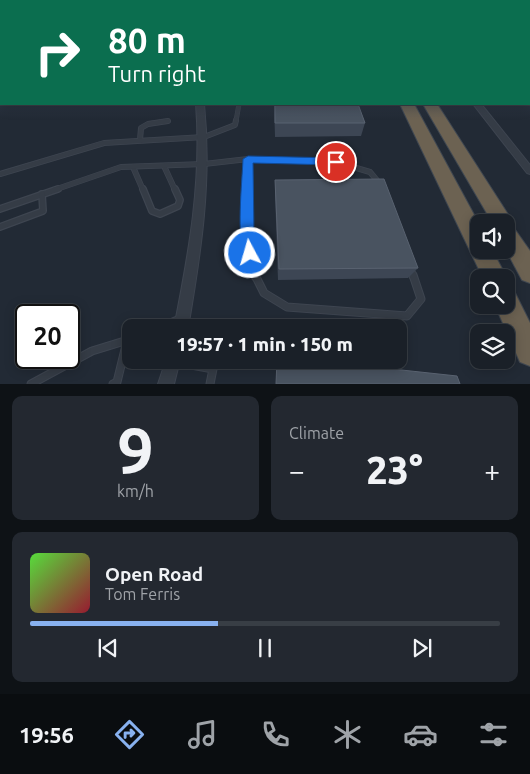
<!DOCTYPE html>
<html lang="en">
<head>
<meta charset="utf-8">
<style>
  body { margin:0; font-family:Ubuntu,sans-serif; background:#232830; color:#f1f3f6; height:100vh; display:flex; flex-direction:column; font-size:19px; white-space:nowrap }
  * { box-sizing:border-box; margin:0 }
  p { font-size:16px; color:#9fa3a8 }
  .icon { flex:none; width:28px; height:28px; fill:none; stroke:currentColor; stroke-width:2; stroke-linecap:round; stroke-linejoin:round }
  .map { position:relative; height:384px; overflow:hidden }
  .panel { display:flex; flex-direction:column; gap:12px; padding:12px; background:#0e1216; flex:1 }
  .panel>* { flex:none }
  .hud { position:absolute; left:0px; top:0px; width:530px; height:105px; box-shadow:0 2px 12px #0003,0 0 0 1px #383e45; background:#0b6e4f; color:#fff; overflow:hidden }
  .buttons { position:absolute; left:470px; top:214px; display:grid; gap:10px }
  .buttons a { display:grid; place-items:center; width:45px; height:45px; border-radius:10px; background:#1a2028; box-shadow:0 2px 12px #0003,0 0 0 1px #383e45; font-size:25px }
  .speed { position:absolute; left:15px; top:304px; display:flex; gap:10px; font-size:25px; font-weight:700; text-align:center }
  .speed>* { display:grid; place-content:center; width:65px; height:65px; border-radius:50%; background:#1a2028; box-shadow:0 2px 12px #0003,0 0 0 1px #383e45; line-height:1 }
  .speed .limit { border:2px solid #111; border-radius:8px; background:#fff; color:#111 }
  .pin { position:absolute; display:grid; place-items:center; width:42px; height:42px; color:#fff; margin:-21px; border:2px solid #fff; border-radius:50%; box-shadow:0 1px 5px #0007 }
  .me { position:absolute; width:55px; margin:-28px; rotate:354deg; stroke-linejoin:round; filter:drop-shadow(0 0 4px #0008) }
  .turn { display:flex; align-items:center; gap:18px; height:105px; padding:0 25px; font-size:22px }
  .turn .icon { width:65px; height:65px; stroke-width:2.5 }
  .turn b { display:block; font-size:35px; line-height:42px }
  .big { font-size:38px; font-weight:800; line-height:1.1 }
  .panel .tile { flex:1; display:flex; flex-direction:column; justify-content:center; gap:8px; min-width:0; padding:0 18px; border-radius:10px; background:#232830 }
  .panel .dial { align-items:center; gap:0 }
  .dial b { font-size:65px; line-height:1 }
  .song { display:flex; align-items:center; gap:15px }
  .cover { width:60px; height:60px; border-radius:8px; background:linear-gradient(135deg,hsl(110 70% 55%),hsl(350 70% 35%)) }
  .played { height:5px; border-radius:2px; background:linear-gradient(90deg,#88b1ef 40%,#383e45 40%) }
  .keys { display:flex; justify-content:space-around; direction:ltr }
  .heat { display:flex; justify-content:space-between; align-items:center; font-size:28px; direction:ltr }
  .panel .tiles { flex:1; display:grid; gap:12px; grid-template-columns:1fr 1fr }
  .tile:last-child { grid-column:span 2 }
  .trip { position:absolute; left:122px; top:319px; width:285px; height:50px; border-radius:10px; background:#1a2028; box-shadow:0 2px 12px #0003,0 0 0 1px #383e45; font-weight:800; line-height:50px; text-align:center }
  .tabs { display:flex; height:80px; justify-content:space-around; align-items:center; background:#0a0d10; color:#9fa3a8 }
  .tabs .icon { width:35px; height:35px }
  .tabs .selected { color:#88b1ef }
  .tabs b { font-size:22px; color:#f1f3f6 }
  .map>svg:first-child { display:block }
</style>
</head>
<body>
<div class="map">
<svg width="530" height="384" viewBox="0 0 530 384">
  <rect width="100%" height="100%" fill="#222a35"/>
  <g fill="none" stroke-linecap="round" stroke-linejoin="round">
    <defs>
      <path id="service-far3" d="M236,121l3,-17"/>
      <g id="service-far2">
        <path d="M140,140l1,-12 7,-4 20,-3"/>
        <path d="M164,166l11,24"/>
        <path d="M133,167l10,23"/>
        <path d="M0,174l104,-31 100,-6 31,-12 1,-5"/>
        <path d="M54,190l67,-23 83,-3 44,-5 88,3 34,10 10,12"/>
        <path d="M248,190v-31"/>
      </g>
      <g id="service-far1">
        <path d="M143,189l9,22 8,3 18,-8 2,-6 -5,-11"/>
        <path d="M248,189l-1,45 8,43"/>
        <path d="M0,209l58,-20"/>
        <path d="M0,227l43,-16 -1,-17"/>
        <path d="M410,267l3,10"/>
      </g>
      <g id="service">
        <path d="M255,275l9,18 23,14 120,9 14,-17 -8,-24"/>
        <path d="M159,328l21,-9"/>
        <path d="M175,362l38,7 -3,15"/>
        <path d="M31,384l61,-33 39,-12"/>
        <path d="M113,384l4,-2 10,-41"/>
      </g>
      <g id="minor">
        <rect x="529" y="71" width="1" height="4"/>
        <path d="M196,104h8c8,77 -3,148 -16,224h-14c15,-76 28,-147 22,-224z"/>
        <path d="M473,104h8l49,61v9l-3,-1z"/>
        <path d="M166,360h14l-6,24h-16z"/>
      </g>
      <g id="motorway">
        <path d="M400,104h14l65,120v26h13l15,28 -1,1 -23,-1z"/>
        <path d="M423,104h14l72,112 2,8 19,27v32l-8,-3 -16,-30v-28h-14z"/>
        <path d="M506,290l9,3 15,30v43l-10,-4 -25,-57h11z"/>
      </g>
    </defs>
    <use href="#service-far3" stroke="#3e4550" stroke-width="5"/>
    <use href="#service-far2" stroke="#3e4550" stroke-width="6"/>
    <use href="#service-far1" stroke="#3e4550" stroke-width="8"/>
    <use href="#service" stroke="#3e4550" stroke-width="9"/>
    <use href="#minor" stroke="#3e4550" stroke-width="2"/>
    <use href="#motorway" stroke="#3f4751" stroke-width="2"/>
    <use href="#service-far3" stroke="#353c46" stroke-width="4"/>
    <use href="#service-far2" stroke="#353c46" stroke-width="4.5"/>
    <use href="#service-far1" stroke="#353c46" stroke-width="5.5"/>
    <use href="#service" stroke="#353c46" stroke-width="7"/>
    <use href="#minor" fill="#353c46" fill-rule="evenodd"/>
    <use href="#motorway" fill="#6c6252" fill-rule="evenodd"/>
  </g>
  <g fill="#3d4654">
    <path d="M274,104h84l7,19 -4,13 -86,1z"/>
    <path d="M275,180l143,88 -10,10 -130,2 -3,-87z"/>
  </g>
  <rect fill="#2d3643" x="0" y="81" width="1" height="15"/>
  <g fill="#495360" stroke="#596270">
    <rect x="0" y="65" width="1" height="16"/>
    <path d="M275,104h83l7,19h-90z"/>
    <path d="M384,179l34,89 -139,1 -4,-89z"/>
    <path d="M277,360h32l148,16 3,8h-184z"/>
  </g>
  <linearGradient id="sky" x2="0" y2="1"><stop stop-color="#13171d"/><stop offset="0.55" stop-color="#3e4a5c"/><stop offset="1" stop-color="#3e4a5c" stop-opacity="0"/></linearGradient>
  <rect width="530" height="119" fill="url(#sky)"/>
  <path fill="#1a73e8" stroke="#114b97" d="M248,156l88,2 5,4 -5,3 -83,-2 1,71 3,19 -2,4 -5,2 -5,-2c-9,-20 -3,-73 -2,-98z"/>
</svg>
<div class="buttons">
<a><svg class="icon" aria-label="sound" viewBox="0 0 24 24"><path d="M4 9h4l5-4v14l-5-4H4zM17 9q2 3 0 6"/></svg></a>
<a><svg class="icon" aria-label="search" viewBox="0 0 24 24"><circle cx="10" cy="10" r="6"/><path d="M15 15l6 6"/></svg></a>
<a><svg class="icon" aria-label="layers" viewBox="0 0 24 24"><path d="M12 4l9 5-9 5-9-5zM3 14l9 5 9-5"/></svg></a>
</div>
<div class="speed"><div class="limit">20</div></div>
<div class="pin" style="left:336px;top:162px;background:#d93025"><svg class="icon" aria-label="arrive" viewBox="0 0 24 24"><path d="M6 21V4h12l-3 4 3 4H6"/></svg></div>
<svg class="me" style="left:250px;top:253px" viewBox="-20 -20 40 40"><circle r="17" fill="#1a73e8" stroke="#fff" stroke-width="3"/><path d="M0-11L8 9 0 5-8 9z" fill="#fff"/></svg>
<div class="trip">19:57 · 1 min · 150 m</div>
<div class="hud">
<div class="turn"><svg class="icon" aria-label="right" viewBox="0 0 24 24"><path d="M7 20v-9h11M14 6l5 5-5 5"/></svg><div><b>80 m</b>Turn right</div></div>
</div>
</div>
<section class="panel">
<div class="tiles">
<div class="tile dial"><b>9</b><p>km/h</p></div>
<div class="tile"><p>Climate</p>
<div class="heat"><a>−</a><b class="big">23°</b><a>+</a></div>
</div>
<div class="tile">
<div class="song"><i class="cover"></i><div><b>Open Road</b><p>Tom Ferris</p></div></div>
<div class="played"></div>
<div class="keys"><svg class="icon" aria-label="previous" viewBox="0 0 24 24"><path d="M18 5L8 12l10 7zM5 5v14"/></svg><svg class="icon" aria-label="pause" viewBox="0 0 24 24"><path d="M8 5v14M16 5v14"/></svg><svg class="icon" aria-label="next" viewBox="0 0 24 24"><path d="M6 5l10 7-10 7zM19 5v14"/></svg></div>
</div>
</div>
</section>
<nav class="tabs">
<b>19:56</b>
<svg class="icon selected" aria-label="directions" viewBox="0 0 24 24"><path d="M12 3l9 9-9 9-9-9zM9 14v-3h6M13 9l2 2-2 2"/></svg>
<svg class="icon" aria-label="music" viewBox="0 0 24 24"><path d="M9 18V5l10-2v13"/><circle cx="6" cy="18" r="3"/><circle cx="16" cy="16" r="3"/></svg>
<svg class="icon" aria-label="phone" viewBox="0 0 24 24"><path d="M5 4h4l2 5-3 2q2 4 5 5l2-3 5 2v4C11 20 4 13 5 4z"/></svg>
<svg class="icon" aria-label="climate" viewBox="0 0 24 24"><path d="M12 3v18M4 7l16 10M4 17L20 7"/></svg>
<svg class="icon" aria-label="car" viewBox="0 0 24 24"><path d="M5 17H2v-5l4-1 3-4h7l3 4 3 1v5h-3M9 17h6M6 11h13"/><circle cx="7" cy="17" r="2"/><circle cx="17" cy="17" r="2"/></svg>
<svg class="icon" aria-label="filters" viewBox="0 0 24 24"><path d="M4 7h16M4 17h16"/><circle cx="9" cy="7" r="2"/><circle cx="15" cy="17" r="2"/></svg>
</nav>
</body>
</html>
